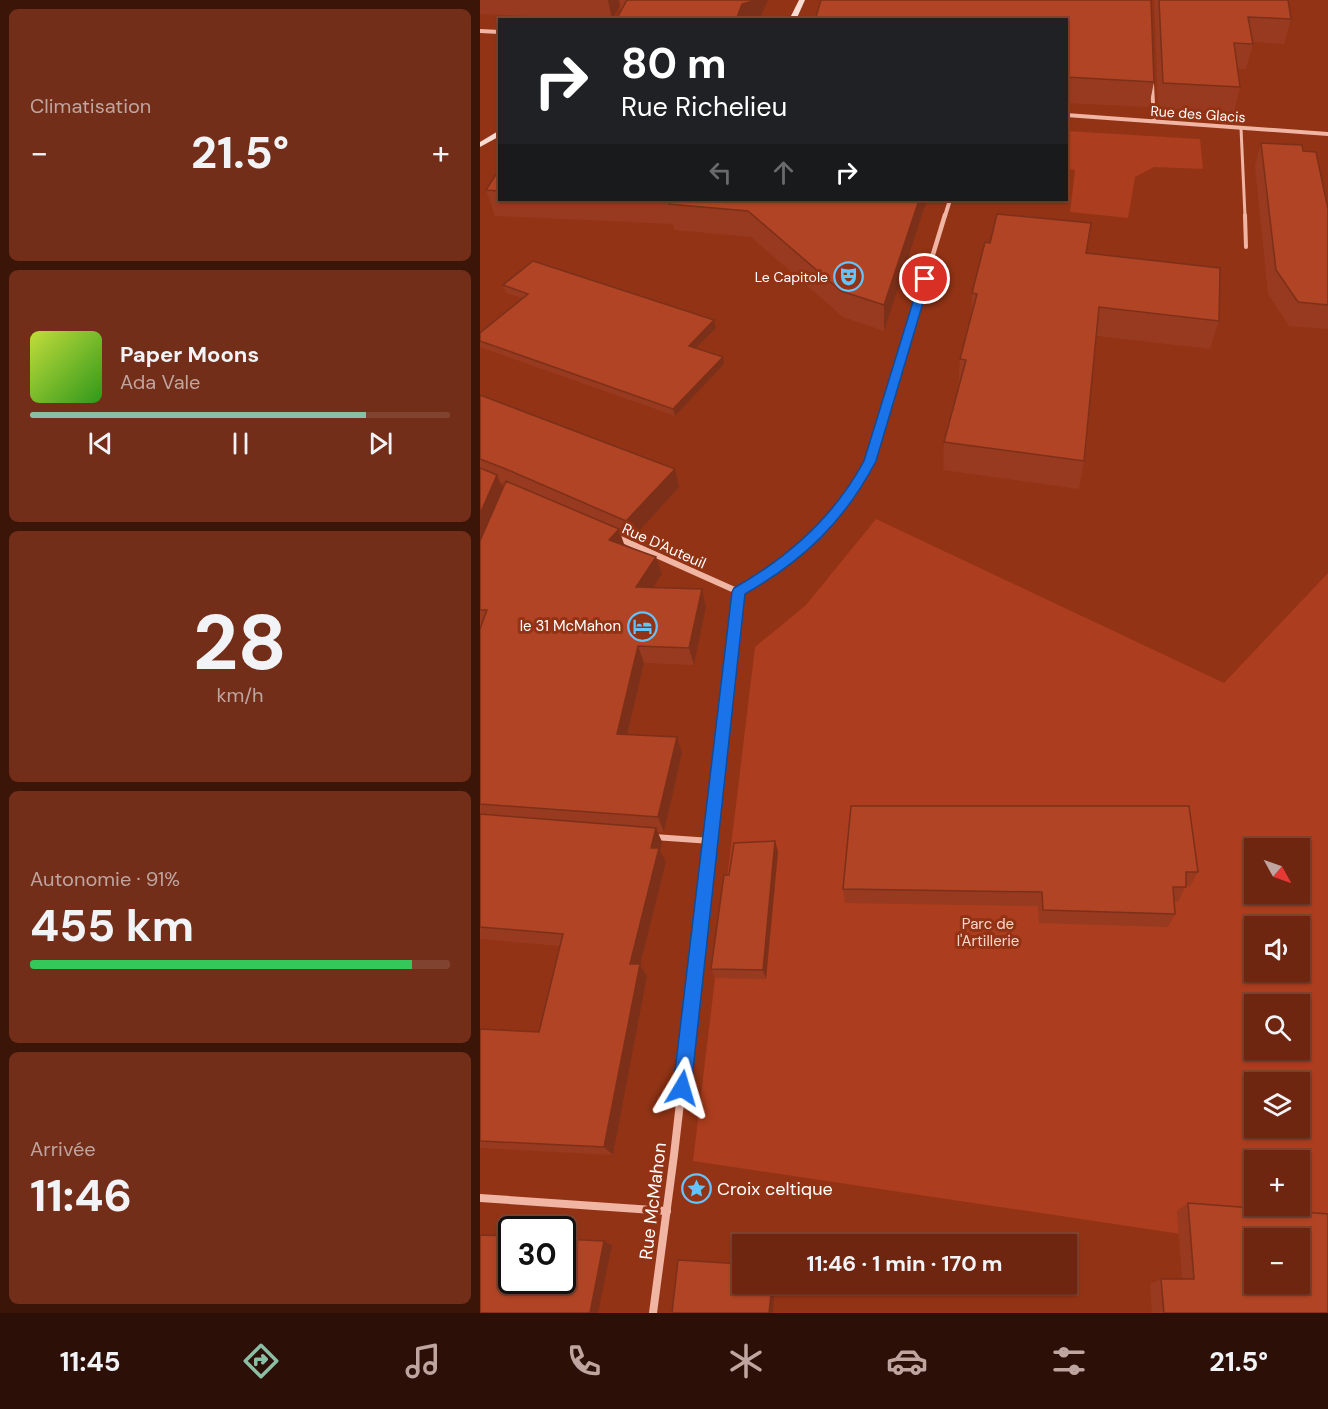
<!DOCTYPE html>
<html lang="fr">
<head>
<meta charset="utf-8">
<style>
  body { margin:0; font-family:"DM Sans",sans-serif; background:#732e19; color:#f1f3f6; height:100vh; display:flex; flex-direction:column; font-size:22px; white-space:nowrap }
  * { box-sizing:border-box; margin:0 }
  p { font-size:20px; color:#bfa59f }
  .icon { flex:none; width:33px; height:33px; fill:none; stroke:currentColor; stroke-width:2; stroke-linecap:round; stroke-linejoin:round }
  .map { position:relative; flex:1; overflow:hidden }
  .details { display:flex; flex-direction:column; gap:9px; padding:9px; background:#3c1509; width:480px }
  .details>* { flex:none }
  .banner { position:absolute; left:18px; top:18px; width:570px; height:183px; border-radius:0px; box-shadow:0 2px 4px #0004,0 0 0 2px #804330; background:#202124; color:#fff; overflow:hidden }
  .needle { width:39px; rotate:130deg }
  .tools { position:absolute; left:764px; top:838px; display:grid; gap:12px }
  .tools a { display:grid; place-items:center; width:66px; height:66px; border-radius:0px; background:#6e2610; box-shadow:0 2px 4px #0004,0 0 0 2px #804330; font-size:30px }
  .speed { position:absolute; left:18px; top:1216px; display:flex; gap:12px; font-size:30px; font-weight:700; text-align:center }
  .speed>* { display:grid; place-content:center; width:78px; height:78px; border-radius:50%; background:#6e2610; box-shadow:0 2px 4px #0004,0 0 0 2px #804330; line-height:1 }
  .speed .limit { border:3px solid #111; border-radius:9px; background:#fff; color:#111 }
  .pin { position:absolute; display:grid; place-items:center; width:51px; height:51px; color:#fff; margin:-26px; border:3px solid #fff; border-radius:50%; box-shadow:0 2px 6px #0007 }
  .me { position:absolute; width:66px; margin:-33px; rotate:7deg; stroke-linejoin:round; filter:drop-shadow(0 0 4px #0008) }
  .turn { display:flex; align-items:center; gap:21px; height:126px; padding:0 24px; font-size:27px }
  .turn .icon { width:78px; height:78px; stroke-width:2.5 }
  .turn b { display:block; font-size:42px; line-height:51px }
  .lanes { display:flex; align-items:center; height:57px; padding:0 24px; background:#0003; justify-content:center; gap:30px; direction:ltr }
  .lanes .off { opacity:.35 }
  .big { font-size:45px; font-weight:700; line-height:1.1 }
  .details .card { flex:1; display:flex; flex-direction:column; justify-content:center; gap:9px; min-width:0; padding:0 21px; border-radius:9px; background:#732e19 }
  .details .dial { align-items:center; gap:0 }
  .dial b { font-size:78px; line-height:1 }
  .song { display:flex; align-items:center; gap:18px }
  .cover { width:72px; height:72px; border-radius:9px; background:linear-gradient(135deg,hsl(70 70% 55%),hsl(110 70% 35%)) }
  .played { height:6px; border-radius:3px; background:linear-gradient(90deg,#8abfa5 80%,#804330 80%) }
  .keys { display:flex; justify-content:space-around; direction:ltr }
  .heat { display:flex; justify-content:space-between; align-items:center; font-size:33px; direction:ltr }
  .charge { height:9px; border-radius:4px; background:linear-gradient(90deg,#34c759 91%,#804330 0) }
  .trip { position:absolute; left:252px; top:1234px; width:345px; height:60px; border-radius:0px; background:#6e2610; box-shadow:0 2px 4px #0004,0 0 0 2px #804330; font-weight:700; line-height:60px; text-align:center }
  .tab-bar { display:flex; height:96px; justify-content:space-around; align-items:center; background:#2c0f06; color:#bfa59f }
  .tab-bar .icon { width:42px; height:42px }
  .tab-bar .current { color:#8abfa5 }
  .tab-bar b { font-size:27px; color:#f1f3f6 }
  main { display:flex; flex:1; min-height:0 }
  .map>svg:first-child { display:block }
</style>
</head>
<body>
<main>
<section class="details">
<div class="card"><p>Climatisation</p>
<div class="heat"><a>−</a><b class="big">21.5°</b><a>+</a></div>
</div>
<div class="card">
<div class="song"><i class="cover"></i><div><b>Paper Moons</b><p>Ada Vale</p></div></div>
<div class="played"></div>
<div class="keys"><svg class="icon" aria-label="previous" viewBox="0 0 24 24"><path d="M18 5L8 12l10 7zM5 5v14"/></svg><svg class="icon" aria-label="pause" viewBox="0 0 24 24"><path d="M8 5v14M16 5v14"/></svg><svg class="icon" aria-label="next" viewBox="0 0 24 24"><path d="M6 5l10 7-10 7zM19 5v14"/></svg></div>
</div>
<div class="card dial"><b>28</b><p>km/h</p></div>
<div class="card"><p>Autonomie · 91%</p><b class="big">455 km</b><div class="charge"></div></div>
<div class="card"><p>Arrivée</p><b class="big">11:46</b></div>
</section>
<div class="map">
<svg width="848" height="1313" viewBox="0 0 848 1313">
  <rect width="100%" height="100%" fill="#923315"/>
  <g fill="#ac3d1e" fill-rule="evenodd">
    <path d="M587,131l133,8 3,30 -49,-2 -19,10 -7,41 -58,-6 5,-42 -8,-1z"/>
    <path d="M396,519l348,164 104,-110v683l-29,-17h-45v6l-561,-84 62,-514 51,-42zM774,849h45v45h-45zM774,927h45v45h-45zM774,1005h45v45h-45zM774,1083h45v45h-45zM774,1161h45v45h-45z"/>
  </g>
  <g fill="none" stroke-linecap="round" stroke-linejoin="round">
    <path stroke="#f1b5a4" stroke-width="3" d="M761,128l4,88"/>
    <path stroke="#f1b5a4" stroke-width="4" d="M765,215l1,32"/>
    <g stroke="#f1b5a4" stroke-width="4">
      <path d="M0,31l20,1"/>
      <path d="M672,85l2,36"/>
      <path d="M586,115l262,19"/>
      <path d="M465,216l5,-16"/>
    </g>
    <path stroke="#f1b5a4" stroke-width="4.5" d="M370,494l20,-33 75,-246"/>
    <g stroke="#f1b5a4" stroke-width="6">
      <path d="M136,537l123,55"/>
      <path d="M259,592c44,-26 83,-57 112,-99"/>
      <path d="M174,837l57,4"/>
      <path d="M229,852l30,-260"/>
    </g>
    <g stroke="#f1b5a4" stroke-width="8">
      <path d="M0,1198l187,13"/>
      <path d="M173,1313l21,-158 35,-304"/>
    </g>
    <g fill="#fbdcd2" fill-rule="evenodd">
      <path d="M319,0h6l-9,20h-7z"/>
      <path d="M20,130v6l-20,11v-5z"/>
    </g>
  </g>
  <g fill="#983a1f" fill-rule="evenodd">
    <path d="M0,0h288l-9,20h-143l5,-9 -1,-5 -8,14 -132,-6z"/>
    <path d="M674,0h134l3,19 -7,25 -32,-2 1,2 -7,25h-8l2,18 -6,26 -76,-5z"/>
    <path d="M586,20l88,62 -5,25 -83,-4z"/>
    <path d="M781,143l67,66v120l-39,-3 -21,-32 -13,-128z"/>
    <path d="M20,168v32h427l-43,131 -41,-14 -92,-80 -77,-7 -1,-6 -178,-8 -9,-26z"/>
    <path d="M607,253l132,68 -9,28 -113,-13 -13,125 -5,28 -136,-19 1,-28 14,-54 2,-29 11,-40 1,-26z"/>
    <path d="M23,285l213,43 -20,20 28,16 -49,52 -195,-69v-14l42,-35 -16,-5z"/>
    <path d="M0,395l199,92 -47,52 -12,-5 4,11 38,29 -9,13 49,2 4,18 -12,58 -50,-2 -16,71 54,19 -18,79h-7l5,10 -2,9 6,11 -26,103 7,11 -34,179 -133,-7v-119l59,3 21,-86 -80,-7zM20,482l5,2 -2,5z"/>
    <path d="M295,841l3,11 -12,127 -51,-1 -4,-9 18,-94z"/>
    <path d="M718,872l-8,14h-4l-8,16h-4l1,12 -7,13 -129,-4 -1,-17 -193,-3 -2,-14z"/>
    <path d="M708,1203l140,110h-176l-2,-29 11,-5h21l-5,-68z"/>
  </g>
  <g fill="#7c3019">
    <path d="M128,0h11l1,6 -8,14z"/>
    <path d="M274,0h14l-9,20h-23l6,-16z"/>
    <path d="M439,200h8l-43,131v-26z"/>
    <path d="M234,320l2,8 -25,25 -2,-7z"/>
    <path d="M243,357l1,7 -49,52 -2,-7z"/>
    <path d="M195,469l4,18 -47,52 -6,-18z"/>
    <path d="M17,475l8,19 -25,59v-39z"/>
    <path d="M139,529l6,18 -16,-7z"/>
    <path d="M176,557l6,17 -20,30 -6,-17z"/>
    <path d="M222,589l4,18 -12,58 -5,-17z"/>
    <path d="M158,646l6,17 -20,86 -7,-15z"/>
    <path d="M197,737l5,16 -18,79 -6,-15z"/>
    <path d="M176,828l6,14 -2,9 6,11 -26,103 7,11 -34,179 -9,-8 26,-183 21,-116z"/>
    <path d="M295,841l3,11 -12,127 -3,-9z"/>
    <path d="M124,1241l8,4 -14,68h-8z"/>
    <path d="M292,1284h3l-2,29h-4z"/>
  </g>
  <g fill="#b14424" stroke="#7c3019" stroke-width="1.5" fill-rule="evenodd">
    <path d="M147,0h127l-1,1 -11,3 -6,16h-120z"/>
    <path d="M341,0h330l3,82 -88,-5v-57h-251z"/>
    <path d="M679,0h129l3,19 -43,-2 5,27 -19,-1 6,44 -77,-4z"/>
    <path d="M781,143l41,2 1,6 13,1 12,57v96l-30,-3 -22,-32z"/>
    <path d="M20,168v23l-14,-1z"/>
    <path d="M191,200h248l-35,105 -43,-14 -93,-80 -79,-7z"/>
    <path d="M517,214l94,9 -5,30 134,15 -1,53 -120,-14 -15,154 -140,-19 22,-82 -6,-1 17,-65 -5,-1 13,-51 5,1z"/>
    <path d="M53,261l181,59 -25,26 34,11 -50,52 -193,-68v-8l48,-39 -25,-9z"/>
    <path d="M0,395l195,74 -49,52 -120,-52 -26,-10z"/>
    <path d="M0,468l17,7 -17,39z"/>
    <path d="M26,481l113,48 -10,11 47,17 -20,30 66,2 -13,59 -51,-2 -21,88 60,3 -19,80 -178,-13v-175l7,-19h-7v-69z"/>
    <path d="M371,806h338l9,66h-12v15h-13l2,27 -132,-4 -1,-18 -199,-3z"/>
    <path d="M0,814l176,14 -5,20h8l-29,116h10l-36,183 -124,-6v-112l59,3 24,-98 -83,-7z"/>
    <path d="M295,841l-12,129 -52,-1 13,-94h5l5,-32z"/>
    <path d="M708,1203l140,11v99h-164l-3,-34h33zM774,1239h45v45h-45z"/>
    <path d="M0,1235l32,1v45h50v-42l42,2 -14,72h-110z"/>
    <path d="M198,1260l64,4v20h30l-3,29h-97z"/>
  </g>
  <path fill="#1a73e8" stroke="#114b97" stroke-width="1.5" d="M445,276l5,3 -54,182c-32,61 -72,99 -131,133l-54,494 -3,6 -6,3 -7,-3 -2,-6 59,-496 2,-4c55,-31 100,-71 130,-127l56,-182z"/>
  <defs>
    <symbol id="theatre-ring" viewBox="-11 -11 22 22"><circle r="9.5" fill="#923315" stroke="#63c3ff" stroke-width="1.5"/><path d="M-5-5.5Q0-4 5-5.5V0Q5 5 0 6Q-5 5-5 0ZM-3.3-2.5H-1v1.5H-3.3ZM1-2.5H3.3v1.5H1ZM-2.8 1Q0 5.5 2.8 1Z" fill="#63c3ff"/></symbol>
    <symbol id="hotel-ring" viewBox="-11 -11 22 22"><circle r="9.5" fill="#923315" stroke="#63c3ff" stroke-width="1.5"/><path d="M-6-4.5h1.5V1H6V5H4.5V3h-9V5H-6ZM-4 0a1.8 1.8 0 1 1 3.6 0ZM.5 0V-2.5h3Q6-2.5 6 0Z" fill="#63c3ff"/></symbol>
    <symbol id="sight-ring" viewBox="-11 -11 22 22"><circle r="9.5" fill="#923315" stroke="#63c3ff" stroke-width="1.5"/><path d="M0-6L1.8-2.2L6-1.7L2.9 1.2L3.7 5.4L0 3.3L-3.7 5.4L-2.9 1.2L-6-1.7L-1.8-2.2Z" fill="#63c3ff"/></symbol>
  </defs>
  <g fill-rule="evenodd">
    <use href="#theatre-ring" x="352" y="260" width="33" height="33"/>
    <use href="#hotel-ring" x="146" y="610" width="33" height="33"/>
    <use href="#sight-ring" x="200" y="1172" width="33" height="33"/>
  </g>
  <g text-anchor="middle" stroke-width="6" stroke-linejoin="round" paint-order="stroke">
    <g font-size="14" fill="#fff" stroke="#923315">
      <text transform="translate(718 114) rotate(4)" y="5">Rue des Glacis</text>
    </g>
    <g font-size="14" fill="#fff" stroke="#923315" text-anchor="end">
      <text x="348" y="282">Le Capitole</text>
    </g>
    <g font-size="15" fill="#fff" stroke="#923315">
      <text transform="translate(184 546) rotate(24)" y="5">Rue D'Auteuil</text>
    </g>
    <g font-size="15" fill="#fff" stroke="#923315" text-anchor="end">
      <text x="141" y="631">le 31 McMahon</text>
    </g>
    <g font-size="15" fill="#fcd5cb" stroke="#923315">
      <text x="508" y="929">Parc de<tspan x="508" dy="17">l'Artillerie</tspan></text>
    </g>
    <g font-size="18" fill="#fff" stroke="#923315" text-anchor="start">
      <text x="237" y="1195">Croix celtique</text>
    </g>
    <g font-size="18" fill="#fff" stroke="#923315">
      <text transform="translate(173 1201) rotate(-83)" y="6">Rue McMahon</text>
    </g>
  </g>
</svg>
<div class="tools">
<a><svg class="needle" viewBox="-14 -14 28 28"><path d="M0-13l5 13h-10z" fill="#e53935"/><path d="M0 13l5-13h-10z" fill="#bfa59f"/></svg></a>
<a><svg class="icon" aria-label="sound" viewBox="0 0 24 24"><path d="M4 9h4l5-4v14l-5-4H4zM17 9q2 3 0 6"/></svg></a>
<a><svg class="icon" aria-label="search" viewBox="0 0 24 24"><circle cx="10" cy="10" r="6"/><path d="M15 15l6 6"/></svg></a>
<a><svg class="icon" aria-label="layers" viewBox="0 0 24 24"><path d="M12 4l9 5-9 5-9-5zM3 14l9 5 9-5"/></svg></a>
<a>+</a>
<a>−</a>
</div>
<div class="speed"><div class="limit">30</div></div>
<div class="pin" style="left:445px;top:279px;background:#d93025"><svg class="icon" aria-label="arrive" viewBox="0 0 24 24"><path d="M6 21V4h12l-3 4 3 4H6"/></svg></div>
<svg class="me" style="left:202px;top:1088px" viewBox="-20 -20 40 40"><path d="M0-17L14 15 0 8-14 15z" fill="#1a73e8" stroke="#fff" stroke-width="4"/></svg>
<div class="trip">11:46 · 1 min · 170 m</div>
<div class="banner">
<div class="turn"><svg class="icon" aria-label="right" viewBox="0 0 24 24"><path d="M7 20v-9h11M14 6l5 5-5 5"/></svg><div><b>80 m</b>Rue Richelieu</div></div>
<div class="lanes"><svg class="icon off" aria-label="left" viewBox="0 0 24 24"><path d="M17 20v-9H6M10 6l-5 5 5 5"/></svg><svg class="icon off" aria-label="ahead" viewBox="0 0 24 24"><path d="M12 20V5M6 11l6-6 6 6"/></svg><svg class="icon" aria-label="right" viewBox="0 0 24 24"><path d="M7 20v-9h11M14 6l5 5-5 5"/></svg></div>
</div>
</div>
</main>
<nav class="tab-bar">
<b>11:45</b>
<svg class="icon current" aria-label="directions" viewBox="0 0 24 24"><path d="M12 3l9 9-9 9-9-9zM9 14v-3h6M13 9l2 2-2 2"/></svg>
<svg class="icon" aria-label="music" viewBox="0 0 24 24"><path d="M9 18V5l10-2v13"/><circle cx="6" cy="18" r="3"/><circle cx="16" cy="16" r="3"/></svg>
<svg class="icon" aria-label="phone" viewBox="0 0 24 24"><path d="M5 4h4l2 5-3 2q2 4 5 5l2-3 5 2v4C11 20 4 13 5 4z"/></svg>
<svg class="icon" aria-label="climate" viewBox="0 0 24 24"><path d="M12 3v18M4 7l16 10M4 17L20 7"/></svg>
<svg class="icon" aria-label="car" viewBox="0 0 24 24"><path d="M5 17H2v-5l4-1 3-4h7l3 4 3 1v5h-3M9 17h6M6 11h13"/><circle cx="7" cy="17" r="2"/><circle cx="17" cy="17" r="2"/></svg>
<svg class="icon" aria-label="filters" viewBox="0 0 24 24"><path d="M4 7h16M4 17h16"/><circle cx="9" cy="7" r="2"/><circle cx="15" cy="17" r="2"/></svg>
<b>21.5°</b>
</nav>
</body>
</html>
